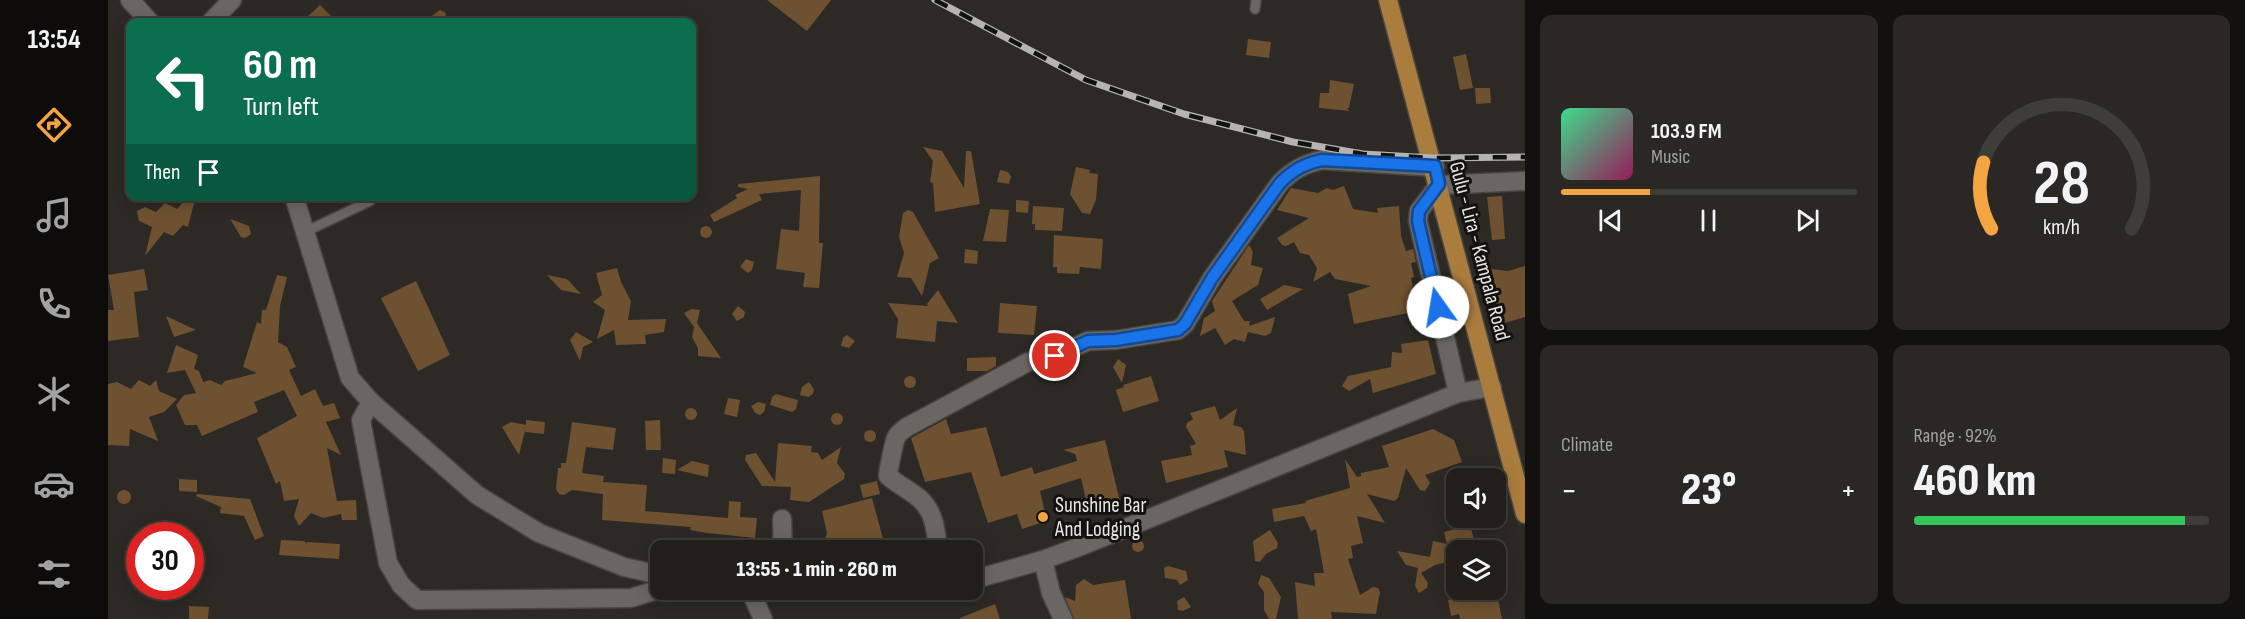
<!DOCTYPE html>
<html lang="en">
<head>
<meta charset="utf-8">
<style>
  body { margin:0; font-family:"Sofia Sans Condensed",sans-serif; background:#2a2724; color:#f1f3f6; height:100vh; display:flex; flex-direction:column; font-size:22px; white-space:nowrap }
  * { box-sizing:border-box; margin:0 }
  p { font-size:20px; color:#a2a2a3 }
  .icon { flex:none; width:33px; height:33px; fill:none; stroke:currentColor; stroke-width:2; stroke-linecap:round; stroke-linejoin:round }
  .map { position:relative; flex:1; overflow:hidden }
  .drawer { display:flex; flex-direction:column; gap:15px; padding:15px; background:#13110f; width:720px }
  .drawer>* { flex:none }
  .banner { position:absolute; left:18px; top:18px; width:570px; height:183px; border-radius:12px; box-shadow:0 3px 15px #0003,0 0 0 2px #3f3d3a; background:#0b6e4f; color:#fff; overflow:hidden }
  .controls { position:absolute; left:1338px; top:468px; display:grid; gap:12px }
  .controls a { display:grid; place-items:center; width:60px; height:60px; border-radius:12px; background:#221f1b; box-shadow:0 3px 15px #0003,0 0 0 2px #3f3d3a; font-size:30px }
  .speed { position:absolute; left:18px; top:522px; display:flex; gap:12px; font-size:30px; font-weight:700; text-align:center }
  .speed>* { display:grid; place-content:center; width:78px; height:78px; border-radius:50%; background:#221f1b; box-shadow:0 3px 15px #0003,0 0 0 2px #3f3d3a; line-height:1 }
  .speed .limit { border:9px solid #d22; background:#fff; color:#111 }
  .pin { position:absolute; display:grid; place-items:center; width:51px; height:51px; color:#fff; margin:-26px; border:3px solid #fff; border-radius:50%; box-shadow:0 2px 6px #0007 }
  .me { position:absolute; width:66px; margin:-33px; rotate:347deg; stroke-linejoin:round; filter:drop-shadow(0 0 4px #0008) }
  .turn { display:flex; align-items:center; gap:21px; height:126px; padding:0 18px; font-size:27px }
  .turn .icon { width:78px; height:78px; stroke-width:2.5 }
  .turn b { display:block; font-size:42px; line-height:51px }
  .then { display:flex; align-items:center; height:57px; padding:0 18px; background:#0003; gap:12px; font-size:22px }
  .big { font-size:45px; font-weight:800; line-height:1.1 }
  .drawer .tile { flex:1; display:flex; flex-direction:column; justify-content:center; gap:9px; min-width:0; padding:0 21px; border-radius:12px; background:#2a2724 }
  .drawer .dial { align-items:center; gap:0 }
  .dial svg { height:156px; overflow:visible; fill:none; stroke:#3f3d3a; stroke-width:7; stroke-linecap:round; text-anchor:middle }
  .dial text { fill:#f1f3f6; stroke:none }
  .song { display:flex; align-items:center; gap:18px }
  .cover { width:72px; height:72px; border-radius:9px; background:linear-gradient(135deg,hsl(150 70% 55%),hsl(330 70% 35%)) }
  .played { height:6px; border-radius:3px; background:linear-gradient(90deg,#f2a541 30%,#3f3d3a 30%) }
  .keys { display:flex; justify-content:space-around; direction:ltr }
  .heat { display:flex; justify-content:space-between; align-items:center; font-size:33px; direction:ltr }
  .charge { height:9px; border-radius:4px; background:linear-gradient(90deg,#34c759 92%,#3f3d3a 0) }
  .drawer .tiles { flex:1; display:grid; gap:15px; grid-template-columns:repeat(2,1fr) }
  .trip { position:absolute; left:542px; top:540px; width:333px; height:60px; border-radius:12px; background:#221f1b; box-shadow:0 3px 15px #0003,0 0 0 2px #3f3d3a; font-weight:800; line-height:60px; text-align:center }
  main { display:flex; flex:1; min-height:0 }
  .dock { display:flex; flex-direction:column; width:108px; justify-content:space-around; align-items:center; background:#0e0c0b; color:#a2a2a3 }
  .dock .icon { width:42px; height:42px }
  .dock .on { color:#f2a541 }
  .dock b { font-size:27px; color:#f1f3f6 }
  .map>svg:first-child { display:block }
</style>
</head>
<body>
<main>
<nav class="dock">
<b>13:54</b>
<svg class="icon on" aria-label="directions" viewBox="0 0 24 24"><path d="M12 3l9 9-9 9-9-9zM9 14v-3h6M13 9l2 2-2 2"/></svg>
<svg class="icon" aria-label="music" viewBox="0 0 24 24"><path d="M9 18V5l10-2v13"/><circle cx="6" cy="18" r="3"/><circle cx="16" cy="16" r="3"/></svg>
<svg class="icon" aria-label="phone" viewBox="0 0 24 24"><path d="M5 4h4l2 5-3 2q2 4 5 5l2-3 5 2v4C11 20 4 13 5 4z"/></svg>
<svg class="icon" aria-label="climate" viewBox="0 0 24 24"><path d="M12 3v18M4 7l16 10M4 17L20 7"/></svg>
<svg class="icon" aria-label="car" viewBox="0 0 24 24"><path d="M5 17H2v-5l4-1 3-4h7l3 4 3 1v5h-3M9 17h6M6 11h13"/><circle cx="7" cy="17" r="2"/><circle cx="17" cy="17" r="2"/></svg>
<svg class="icon" aria-label="filters" viewBox="0 0 24 24"><path d="M4 7h16M4 17h16"/><circle cx="9" cy="7" r="2"/><circle cx="15" cy="17" r="2"/></svg>
</nav>
<div class="map">
<svg width="1417" height="619" viewBox="0 0 1417 619">
  <rect width="100%" height="100%" fill="#2d2924"/>
  <g fill="#6e5130">
    <path d="M659,0h64l-24,31z"/>
    <path d="M212,5l17,17 -31,-4z"/>
    <path d="M332,10l6,3 -2,9h-20z"/>
    <path d="M1140,39l23,3 -2,16 -23,-3z"/>
    <path d="M1358,54l7,34 -13,2 -7,-33z"/>
    <path d="M1222,80l24,4 -5,24h-2l2,3 -30,-3 1,-15h9z"/>
    <path d="M1367,88h15l1,15 -15,1z"/>
    <path d="M815,147l19,4 22,37 2,-37h5l9,53 -45,8 -2,-29 -3,-1 3,-21z"/>
    <path d="M968,167l14,3 -1,3 9,1 -2,26 -6,14 -8,-1 -12,-19z"/>
    <path d="M892,170l8,2 3,4 -2,8 -12,-2z"/>
    <path d="M712,176l-1,67h4l-4,45 -16,-1 2,-14 -29,-4 5,-40 18,2 2,-41 -42,4 3,6 -48,22 -4,-7 27,-17 -2,-3 13,-6 -10,-2v-3z"/>
    <path d="M1236,186l9,23 25,4 -1,-5 22,-2 2,30 5,15 7,-2 3,13 -5,1 3,14 -3,1 7,33 -64,13 -6,-30 23,-8 -36,-7 -5,-7 -17,10 4,-14 -8,-13 -9,-2 -6,-11 -8,4 -4,-1 -5,-7 32,-20 -32,-8 14,-22 27,5 9,-5 6,2z"/>
    <path d="M1394,196l3,43 -13,1 -5,-43z"/>
    <path d="M78,199l8,4 -6,24 -5,-2 -10,11 -9,-4 -19,24 7,-29 -13,-6 -2,-10 8,-4 11,5 9,-9 12,6z"/>
    <path d="M908,200l13,1 -1,12 -12,-1z"/>
    <path d="M925,206l31,2 -2,23 -27,-1v-6h-3z"/>
    <path d="M882,209l19,1 -3,32 -23,-1z"/>
    <path d="M800,210l5,2 26,46 -9,5 -8,33 -11,-18 -14,-1 7,-24 -5,-16 4,-24z"/>
    <path d="M122,219l19,7 2,8 -6,4 -4,-1z"/>
    <circle cx="598" cy="232" r="6"/>
    <path d="M946,235l49,4 -2,30 -21,-2 -1,7 -22,-1v-6h-4z"/>
    <path d="M1141,245l4,7 -2,13 12,3 -5,17 -26,16 12,20h6l-1,5 26,-9 -4,16 -6,3 -17,-4 -3,10 -11,-3 -9,6 -10,-17 -15,8 4,-18 11,-7 -3,-10z"/>
    <path d="M857,249l13,2 -1,13 -13,-1z"/>
    <path d="M638,259l8,3 -2,8 -4,3 -8,-6z"/>
    <path d="M1417,266v51l-24,7 -11,-43 1,-12 17,2z"/>
    <path d="M509,268l4,14 10,19 -3,19 38,-1 -2,13 -19,3 1,9 -30,1 -2,-15 -17,9 8,-29 -12,-8 9,-7 -6,-22z"/>
    <path d="M36,269l4,21 -14,2 5,45 -31,4v-31h6l-6,-35z"/>
    <path d="M169,275l10,2 -7,29 -2,36 9,5 9,20 -7,3 12,26 14,-7 8,17 11,-3 6,15 -14,4 15,33 -14,-7 10,53 19,-1 1,20h-15l-1,-6 -18,4 -12,-5 -12,13 -5,-10 5,-17 -15,2 -4,-20 -4,3 -19,-46 40,-22 -13,-26 -30,12 4,10 -56,24 -5,-11h-12l-9,-20 8,-10 12,-2 -11,-23 -18,3 9,-28 22,10 -4,14 5,2 4,11 7,-2 11,5 4,-4 32,-8 -14,-6 14,-45 4,2 1,-14h4z"/>
    <path d="M439,275l20,4 14,15 -20,-4z"/>
    <path d="M308,281l34,74 -32,16 -37,-73z"/>
    <path d="M1176,285l19,4 -36,21 -7,-11z"/>
    <path d="M830,290l20,33 -21,-2 -2,21 -39,-4 2,-19 -10,-16 40,3 -1,-2z"/>
    <path d="M892,303l37,3 -3,29 -36,-2z"/>
    <path d="M630,306l7,6 -1,5 -7,4 -5,-7z"/>
    <path d="M584,309l8,1 -3,13 24,35 -23,-2v-8l-6,-11 2,-10 -10,-14z"/>
    <path d="M58,316l30,14 -22,7z"/>
    <path d="M468,332l17,10 -10,5 -3,14 -10,-21z"/>
    <path d="M739,335l8,6 -6,7 -8,-2 2,-8z"/>
    <path d="M1320,340l8,34 -63,19 -3,-14 -21,12 -7,-5 6,-10 43,-9 1,-15 10,1 -1,-9z"/>
    <path d="M888,357v9l-9,5h-20v-13z"/>
    <path d="M1010,359l8,6 -4,18 -9,-16z"/>
    <circle cx="949" cy="372" r="6"/>
    <circle cx="802" cy="382" r="6"/>
    <path d="M1043,376l8,25 -36,11 -7,-22 8,-3 -1,-2z"/>
    <path d="M31,380l11,6 6,-6 3,11 18,8 -13,13 -15,5 9,24 -28,-12 -1,17 -21,-1v-61l9,-2 14,7z"/>
    <path d="M701,382l5,7 -1,5 -5,3 -8,-2 2,-8z"/>
    <path d="M668,394l22,6 -2,9 -4,3 -22,-7 2,-8z"/>
    <path d="M620,398l12,2 -3,17 -13,-3z"/>
    <path d="M650,402l8,2 -2,8 -4,3 -5,-2 -4,-7z"/>
    <path d="M1107,406l5,14 17,-12 -4,17 8,2 3,4 2,24 -22,-5 4,17 -62,16 -5,-22 31,-6 -2,-9 6,-2 -10,-17 1,-4 6,-4 -3,-6z"/>
    <circle cx="583" cy="414" r="6"/>
    <circle cx="729" cy="419" r="6"/>
    <path d="M838,419l5,15 35,-7 15,50 31,-10 2,7 43,-13 -2,-7 -12,-4 42,-10 15,61 -32,8 -7,-31 -41,13 7,30 -25,8 -5,-15 -29,9 -17,-51 -46,10 -14,-44z"/>
    <path d="M418,420l19,2 -1,12 -19,-2 1,-5 -7,28 -17,-28 9,-5 15,3z"/>
    <path d="M552,420l1,30h-15l-1,-29z"/>
    <path d="M464,422l44,6 -3,22 -27,-3 -4,26 22,3 -1,6 44,3 -2,26 83,7 1,-17 12,1 -1,15 17,1 -2,20 -48,-5 -17,-3 1,-3 -89,-7 1,-26 -31,-4 -8,5 -5,-1 -3,-5 2,-21h3v-5h5z"/>
    <path d="M1325,429l21,11 8,22 -37,13 5,8 -5,8 -5,-1 -14,-22 -8,30 -4,3 -27,-7 18,29 -28,-7 6,27 -12,3 2,12 -5,1 12,36 13,-8 5,1 2,4 -4,22 -45,-2 1,7h-34l-3,-37 20,4 -1,-13h10l-8,-44 -5,2 -7,-15 -30,6 -2,-13 34,-6 -1,-2 45,-13 -5,-29 12,18 4,-1v-3l28,-6 -7,-21z"/>
    <circle cx="762" cy="436" r="6"/>
    <path d="M670,443l34,3 -1,6 7,1 4,7 19,-13 -4,16 8,11 -1,5 -35,23 -19,-2 1,-13 -29,-1 -17,-26 1,-5 10,-2 19,29z"/>
    <path d="M555,458l13,2 -1,14 -13,-1z"/>
    <path d="M584,461l17,4 -1,12 -31,-7z"/>
    <path d="M71,479l18,1v12l-18,-1z"/>
    <path d="M769,481l3,13 -17,4 -3,-13z"/>
    <circle cx="16" cy="497" r="7"/>
    <path d="M89,494l53,5 14,37 -9,4 -11,-24 -24,-3 1,-6 -25,-11z"/>
    <path d="M764,498l14,52h-64l5,-17 -5,-22z"/>
    <path d="M1362,525l7,25h-21v10l-21,5 -14,8 7,10 -1,5 -8,5 -4,-7 3,-18 -12,-3 -9,-14 33,6 3,-16 14,3 -3,-12z"/>
    <path d="M1162,530l8,13 -1,5 -11,6 -6,8 -5,-1 -2,-20z"/>
    <circle cx="1030" cy="546" r="6"/>
    <path d="M173,540l23,1 4,4 -2,-3 34,2 -1,15 -60,-4z"/>
    <path d="M1060,566l18,5 2,9 -8,5 -3,-5 -12,-2 -1,-10z"/>
    <path d="M1153,575l8,3 12,19 -5,22h-7l-5,-9v-18l-6,-8z"/>
    <path d="M976,579l9,6 32,-5 6,39h-57l-9,-22 10,4 1,-16z"/>
    <path d="M1377,590h11l6,29h-42l-1,-5 -8,2 -3,-16z"/>
    <path d="M1076,597l7,10 -8,4 -5,-1 -1,-9z"/>
    <path d="M887,604l5,15h-40v-1z"/>
    <path d="M81,606l20,1 -1,12h-19z"/>
  </g>
  <g fill="none" stroke-linecap="round" stroke-linejoin="round">
    <defs>
      <g id="service">
        <path d="M1147,9l1,-9"/>
        <path d="M201,237l2,-8 59,-28"/>
      </g>
      <g id="minor">
        <path d="M1350,393l-40,-172 1,-10 20,-26 86,-4"/>
        <path d="M263,402l-10,18 27,143 13,22 16,15 214,-2 29,-9"/>
        <path d="M674,519l1,31"/>
        <path d="M830,550c-2,-21 -4,-42 -23,-55 -9,-7 -18,-11 -27,-19 0,-4 6,-34 8,-38 2,-5 7,-8 11,-11l121,-65 27,-6 33,-15 28,-1 62,-10 7,-6 27,-46 68,-95c13,-13 24,-19 42,-23l113,7"/>
        <path d="M935,560l8,33 12,26"/>
        <path d="M642,590l13,29"/>
      </g>
      <g id="tertiary">
        <path d="M22,0l20,22"/>
        <path d="M103,22l21,-22"/>
        <path d="M186,196l56,182 21,24 106,93 62,38 85,34 36,8"/>
        <path d="M864,580l71,-20 41,-15 374,-152 34,-6"/>
      </g>
      <path id="primary" d="M1280,0l137,514"/>
    </defs>
    <use href="#service" stroke="#484441" stroke-width="12"/>
    <use href="#minor" stroke="#484441" stroke-width="21"/>
    <use href="#tertiary" stroke="#484441" stroke-width="21"/>
    <use href="#primary" stroke="#484441" stroke-width="21"/>
    <use href="#service" stroke="#6a6661" stroke-width="9"/>
    <use href="#minor" stroke="#6a6661" stroke-width="18"/>
    <use href="#tertiary" stroke="#6a6661" stroke-width="18"/>
    <use href="#primary" stroke="#aa7c3d" stroke-width="18"/>
    <defs>
      <path id="rail" d="M827,0l151,80 98,34 109,28 70,12 70,4 92,-1"/>
    </defs>
    <use href="#rail" stroke="#b7b3b0" stroke-width="7"/>
    <use href="#rail" stroke="#131210" stroke-width="4.5" stroke-dasharray="14" stroke-linecap="butt"/>
  </g>
  <g fill="none" stroke-linecap="round" stroke-linejoin="round">
    <defs>
      <path id="route" d="M947,356l33,-15 28,-1 62,-10 7,-6 27,-46 68,-95c13,-13 24,-19 42,-23l113,6 4,18 -20,27 -1,10 20,86"/>
    </defs>
    <use href="#route" stroke="#114b97" stroke-width="15"/>
    <use href="#route" stroke="#1a73e8" stroke-width="10"/>
  </g>
  <circle fill="#f2a541" stroke="#131210" stroke-width="2" cx="935" cy="517" r="6"/>
  <g text-anchor="middle" stroke-width="6" stroke-linejoin="round" paint-order="stroke">
    <g font-size="21" fill="#e8e5e2" stroke="#131210">
      <text transform="translate(1372 251) rotate(75)" y="7">Gulu - Lira - Kampala Road</text>
    </g>
    <g font-size="21" fill="#e8e5e2" stroke="#131210" text-anchor="start">
      <text x="947" y="512">Sunshine Bar<tspan x="947" dy="24">And Lodging</tspan></text>
    </g>
  </g>
</svg>
<div class="controls">
<a><svg class="icon" aria-label="sound" viewBox="0 0 24 24"><path d="M4 9h4l5-4v14l-5-4H4zM17 9q2 3 0 6"/></svg></a>
<a><svg class="icon" aria-label="layers" viewBox="0 0 24 24"><path d="M12 4l9 5-9 5-9-5zM3 14l9 5 9-5"/></svg></a>
</div>
<div class="speed"><div class="limit">30</div></div>
<div class="pin" style="left:947px;top:356px;background:#d93025"><svg class="icon" aria-label="arrive" viewBox="0 0 24 24"><path d="M6 21V4h12l-3 4 3 4H6"/></svg></div>
<svg class="me" style="left:1330px;top:307px" viewBox="-20 -20 40 40"><circle r="19" fill="#fff"/><path d="M0-13L10 11 0 6-10 11z" fill="#1a73e8"/></svg>
<div class="trip">13:55 · 1 min · 260 m</div>
<div class="banner">
<div class="turn"><svg class="icon" aria-label="left" viewBox="0 0 24 24"><path d="M17 20v-9H6M10 6l-5 5 5 5"/></svg><div><b>60 m</b>Turn left</div></div>
<div class="then">Then<svg class="icon" aria-label="arrive" viewBox="0 0 24 24"><path d="M6 21V4h12l-3 4 3 4H6"/></svg></div>
</div>
</div>
<section class="drawer">
<div class="tiles">
<div class="tile">
<div class="song"><i class="cover"></i><div><b>103.9 FM</b><p>Music</p></div></div>
<div class="played"></div>
<div class="keys"><svg class="icon" aria-label="previous" viewBox="0 0 24 24"><path d="M18 5L8 12l10 7zM5 5v14"/></svg><svg class="icon" aria-label="pause" viewBox="0 0 24 24"><path d="M8 5v14M16 5v14"/></svg><svg class="icon" aria-label="next" viewBox="0 0 24 24"><path d="M6 5l10 7-10 7zM19 5v14"/></svg></div>
</div>
<div class="tile dial"><svg viewBox="0 0 100 80">
<path d="M14 69A42 42 0 1 1 86 69"/>
<path d="M14 69A42 42 0 0 1 10 35" stroke="#f2a541"/>
<text x="50" y="56" font-size="32" font-weight="700">28</text>
<text x="50" y="72" font-size="11">km/h</text>
</svg></div>
<div class="tile"><p>Climate</p>
<div class="heat"><a>−</a><b class="big">23°</b><a>+</a></div>
</div>
<div class="tile"><p>Range · 92%</p><b class="big">460 km</b><div class="charge"></div></div>
</div>
</section>
</main>
</body>
</html>
